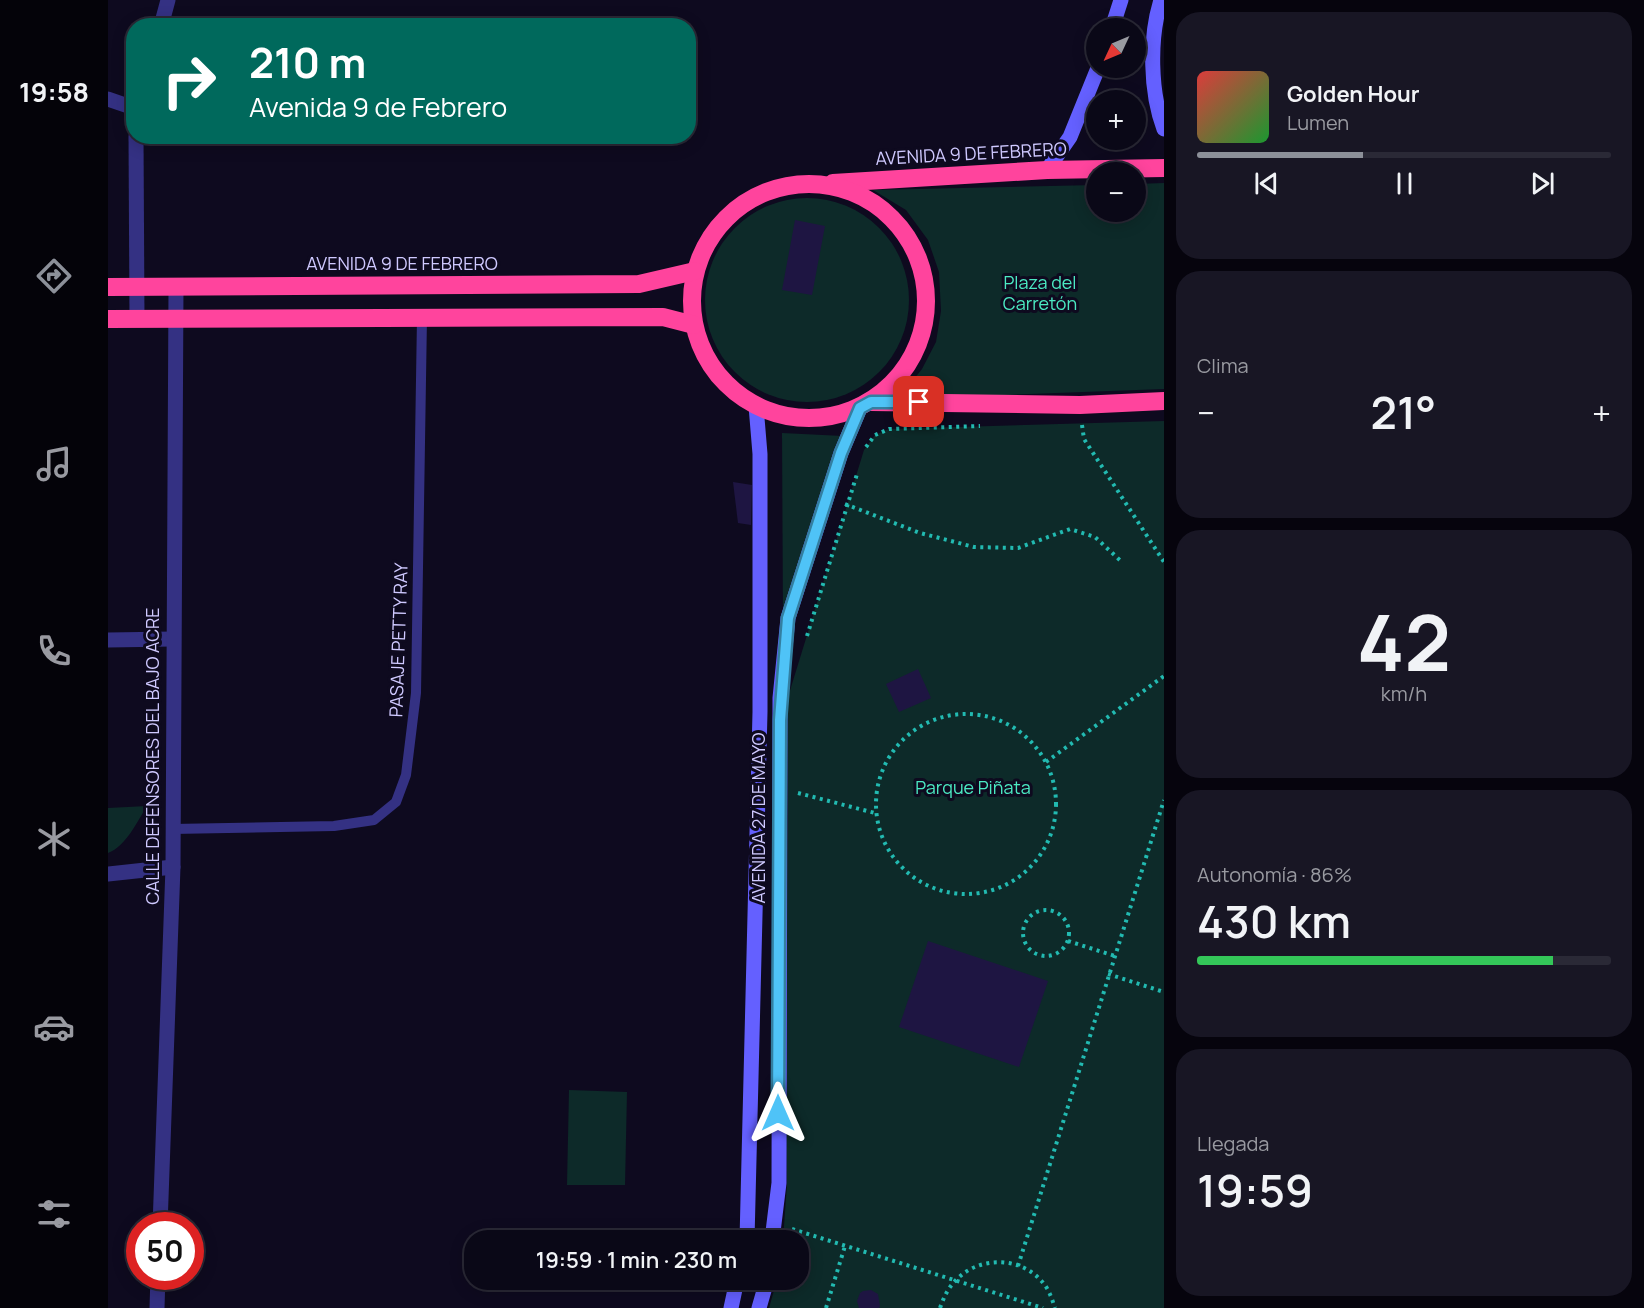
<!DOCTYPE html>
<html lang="es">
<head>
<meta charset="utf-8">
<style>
  body { margin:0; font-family:Manrope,sans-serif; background:#181624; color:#f1f3f6; height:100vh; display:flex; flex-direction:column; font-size:22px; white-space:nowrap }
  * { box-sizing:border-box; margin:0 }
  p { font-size:20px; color:#999aa1 }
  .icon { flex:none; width:33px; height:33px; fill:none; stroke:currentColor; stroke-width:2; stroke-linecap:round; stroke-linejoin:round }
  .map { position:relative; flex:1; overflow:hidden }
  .details { display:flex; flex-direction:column; gap:12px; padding:12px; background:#06040d; width:480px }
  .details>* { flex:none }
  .guide { position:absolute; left:18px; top:18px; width:570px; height:126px; border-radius:24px; box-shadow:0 3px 15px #0003,0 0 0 2px #2a2936; background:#00695c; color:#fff; overflow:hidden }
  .needle { width:39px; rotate:226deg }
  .tools { position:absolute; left:978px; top:18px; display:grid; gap:12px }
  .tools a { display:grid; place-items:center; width:60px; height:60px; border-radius:50%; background:#0a0817; box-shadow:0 3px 15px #0003,0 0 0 2px #2a2936; font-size:30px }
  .speed { position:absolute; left:18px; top:1212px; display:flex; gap:12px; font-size:30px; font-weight:700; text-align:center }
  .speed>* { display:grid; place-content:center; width:78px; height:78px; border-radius:50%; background:#0a0817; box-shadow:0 3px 15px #0003,0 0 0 2px #2a2936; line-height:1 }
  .speed .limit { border:9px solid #d22; background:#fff; color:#111 }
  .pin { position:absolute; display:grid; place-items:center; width:51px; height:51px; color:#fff; margin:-26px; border-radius:12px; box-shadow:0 3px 9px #0006 }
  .me { position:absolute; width:66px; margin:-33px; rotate:0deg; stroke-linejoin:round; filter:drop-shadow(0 0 4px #0008) }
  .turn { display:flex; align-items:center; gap:21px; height:126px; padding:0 24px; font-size:27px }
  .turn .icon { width:78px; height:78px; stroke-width:2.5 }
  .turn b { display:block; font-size:42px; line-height:51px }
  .big { font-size:45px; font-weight:600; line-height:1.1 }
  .details .widget { flex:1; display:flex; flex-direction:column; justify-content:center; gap:9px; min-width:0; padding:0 21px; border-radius:24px; background:#181624 }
  .details .dial { align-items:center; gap:0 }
  .dial b { font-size:78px; line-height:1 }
  .song { display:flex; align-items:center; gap:18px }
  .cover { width:72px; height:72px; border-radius:9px; background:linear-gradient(135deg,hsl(0 70% 55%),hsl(130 70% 35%)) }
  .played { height:6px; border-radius:3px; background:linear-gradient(90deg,#8c9099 40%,#2a2936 40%) }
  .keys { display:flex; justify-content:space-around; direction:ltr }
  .heat { display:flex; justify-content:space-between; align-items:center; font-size:33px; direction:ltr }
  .charge { height:9px; border-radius:4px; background:linear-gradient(90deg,#34c759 86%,#2a2936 0) }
  .trip { position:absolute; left:356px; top:1230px; width:345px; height:60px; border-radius:24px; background:#0a0817; box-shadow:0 3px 15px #0003,0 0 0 2px #2a2936; font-weight:600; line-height:60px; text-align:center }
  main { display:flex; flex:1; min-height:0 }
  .tab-bar { display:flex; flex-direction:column; width:108px; justify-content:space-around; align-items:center; background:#040309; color:#999aa1 }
  .tab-bar .icon { width:42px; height:42px }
  .tab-bar .active { color:#8c9099 }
  .tab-bar b { font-size:27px; color:#f1f3f6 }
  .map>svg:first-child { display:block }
</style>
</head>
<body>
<main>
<nav class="tab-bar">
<b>19:58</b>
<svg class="icon active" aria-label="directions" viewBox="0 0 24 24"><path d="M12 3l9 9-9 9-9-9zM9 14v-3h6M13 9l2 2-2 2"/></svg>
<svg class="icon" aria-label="music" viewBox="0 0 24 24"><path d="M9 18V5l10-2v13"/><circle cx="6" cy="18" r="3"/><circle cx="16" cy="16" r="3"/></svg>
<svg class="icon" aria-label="phone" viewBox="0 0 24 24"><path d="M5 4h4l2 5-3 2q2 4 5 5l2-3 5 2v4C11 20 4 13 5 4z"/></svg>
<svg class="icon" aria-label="climate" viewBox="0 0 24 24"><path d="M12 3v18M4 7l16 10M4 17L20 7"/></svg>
<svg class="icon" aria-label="car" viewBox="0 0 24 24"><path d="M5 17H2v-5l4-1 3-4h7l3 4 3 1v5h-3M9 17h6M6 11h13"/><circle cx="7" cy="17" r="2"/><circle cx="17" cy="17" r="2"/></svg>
<svg class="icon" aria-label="filters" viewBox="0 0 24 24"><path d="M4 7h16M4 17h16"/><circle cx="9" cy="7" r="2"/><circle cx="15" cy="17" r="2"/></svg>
</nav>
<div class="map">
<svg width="1056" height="1308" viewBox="0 0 1056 1308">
  <rect width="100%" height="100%" fill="#0e0a1f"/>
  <g fill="#0d2a29">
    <path d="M1056,183v206l-266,10 24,-30 14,-27 5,-31 -2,-39 -11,-32 -22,-30 -33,-20 223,-5v27h40v-28z"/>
    <circle cx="699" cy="300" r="102"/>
    <path d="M1056,421v887h-395l8,-28h21v-40h-15l4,-56 -5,-395 2,-79 80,-260 11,-15 14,-6z"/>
    <path d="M674,433l61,3 -60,185z"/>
    <path d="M39,806c-10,16 -21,40 -39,47v-45z"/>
    <path d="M461,1090l58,2 -2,93h-58z"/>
  </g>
  <g fill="#1e1542">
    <path d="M687,220l30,6 -13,69 -30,-5z"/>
    <path d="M625,482l19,3 -1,40 -13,-2z"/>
    <path d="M810,669l13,29 -32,14 -13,-28z"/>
    <path d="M820,941l120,40 -29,86 -120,-40z"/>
    <path d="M763,1290l7,4 2,12 -1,2h-20l-2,-7 3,-8 3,-2z"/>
  </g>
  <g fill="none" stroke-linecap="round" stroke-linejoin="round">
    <g stroke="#22bab1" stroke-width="4" stroke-dasharray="3 4.5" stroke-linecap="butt">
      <path d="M974,425l2,14 80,123"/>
      <path d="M758,447l9,-12 14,-6 91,-3"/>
      <path d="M737,504l75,29 54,14 44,1 52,-19 25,8 28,26"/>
      <path d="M699,636l50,-162"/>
      <circle cx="858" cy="804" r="90"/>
      <path d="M938,762l118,-86"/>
      <path d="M690,793l77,20"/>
      <circle cx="938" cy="933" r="23"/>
      <path d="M960,941l47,15"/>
      <path d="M1000,974l56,18"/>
      <path d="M684,1229l251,79"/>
      <path d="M910,1266l146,-466"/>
      <path d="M718,1308l19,-62"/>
      <path d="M832,1308c4,-11 8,-20 16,-28 26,-27 73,-23 92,10 3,6 5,12 7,18"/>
    </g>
    <path stroke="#343183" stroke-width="10" d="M64,829l162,-3 40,-6 22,-18 10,-27 10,-82 6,-376"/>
    <g stroke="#343183" stroke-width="15">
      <path d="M53,26l7,-26"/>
      <path d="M0,99l26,9"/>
      <path d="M28,136l1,183"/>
      <path d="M0,640l65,-1"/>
      <path d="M0,874l65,-7"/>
      <path d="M52,1226l13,-359 3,-580"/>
      <path d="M49,1308l1,-32"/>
    </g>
    <g stroke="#6460ff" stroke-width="15">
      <path d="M1053,0c-12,38 -11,92 3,129"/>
      <path d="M1004,28l9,-28"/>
      <path d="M939,170l23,-33 28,-69"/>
      <path d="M639,1240l13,-528v-258l-4,-48"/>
      <path d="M664,1240l7,-57 1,-485 8,-80 53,-165 19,-45"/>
      <path d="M623,1308l6,-28"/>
      <path d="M651,1308l8,-28"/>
    </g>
    <g stroke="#ff449d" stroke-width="18">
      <path d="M725,183l214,-13 117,-2"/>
      <circle cx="701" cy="301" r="117"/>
      <path d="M0,287l531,-3 56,-13"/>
      <path d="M0,319l555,-2 31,8"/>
      <path d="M763,402l209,3 84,-4"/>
    </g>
  </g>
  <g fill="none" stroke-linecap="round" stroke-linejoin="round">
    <defs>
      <path id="route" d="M670,1113l2,-393 8,-102 53,-165 19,-45 11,-6h48"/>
    </defs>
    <use href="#route" stroke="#337fa1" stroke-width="15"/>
    <use href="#route" stroke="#4fc3f7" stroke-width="10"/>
  </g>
  <g text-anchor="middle" stroke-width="6" stroke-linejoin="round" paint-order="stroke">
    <g font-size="18" fill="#cfc9ff" stroke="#0e0a1f">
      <text transform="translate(863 154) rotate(-3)" y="6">AVENIDA 9 DE FEBRERO</text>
      <text x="294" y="270">AVENIDA 9 DE FEBRERO</text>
      <text transform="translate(291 640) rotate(-88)" y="6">PASAJE PETTY RAY</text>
      <text transform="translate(45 756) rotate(-90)" y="6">CALLE DEFENSORES DEL BAJO ACRE</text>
      <text transform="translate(651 818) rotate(-90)" y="6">AVENIDA 27 DE MAYO</text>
    </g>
    <g font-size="18" fill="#4be9c2" stroke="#0e0a1f">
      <text x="932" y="289">Plaza del<tspan x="932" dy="21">Carretón</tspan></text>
      <text x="865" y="794">Parque Piñata</text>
    </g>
  </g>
</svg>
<div class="tools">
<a><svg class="needle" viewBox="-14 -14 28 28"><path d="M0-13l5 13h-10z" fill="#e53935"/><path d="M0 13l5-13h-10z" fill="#999aa1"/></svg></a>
<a>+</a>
<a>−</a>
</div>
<div class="speed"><div class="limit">50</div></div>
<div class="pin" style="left:811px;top:402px;background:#d93025"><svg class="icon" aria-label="arrive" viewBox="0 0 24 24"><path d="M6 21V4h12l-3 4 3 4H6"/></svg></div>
<svg class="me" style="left:670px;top:1113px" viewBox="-20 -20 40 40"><path d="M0-17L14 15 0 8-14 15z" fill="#4fc3f7" stroke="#fff" stroke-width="4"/></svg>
<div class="trip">19:59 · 1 min · 230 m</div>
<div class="guide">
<div class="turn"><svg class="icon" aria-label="right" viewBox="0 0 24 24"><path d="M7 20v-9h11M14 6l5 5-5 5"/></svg><div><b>210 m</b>Avenida 9 de Febrero</div></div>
</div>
</div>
<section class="details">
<div class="widget">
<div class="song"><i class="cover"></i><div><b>Golden Hour</b><p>Lumen</p></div></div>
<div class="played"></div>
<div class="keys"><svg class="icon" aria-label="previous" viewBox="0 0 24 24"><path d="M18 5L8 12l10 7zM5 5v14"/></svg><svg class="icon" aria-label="pause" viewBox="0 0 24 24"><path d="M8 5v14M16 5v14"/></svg><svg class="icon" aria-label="next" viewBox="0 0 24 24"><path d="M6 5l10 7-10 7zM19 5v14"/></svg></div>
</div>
<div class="widget"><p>Clima</p>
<div class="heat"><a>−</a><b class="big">21°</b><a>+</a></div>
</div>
<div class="widget dial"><b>42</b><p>km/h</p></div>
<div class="widget"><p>Autonomía · 86%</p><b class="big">430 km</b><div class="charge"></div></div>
<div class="widget"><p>Llegada</p><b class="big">19:59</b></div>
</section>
</main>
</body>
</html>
